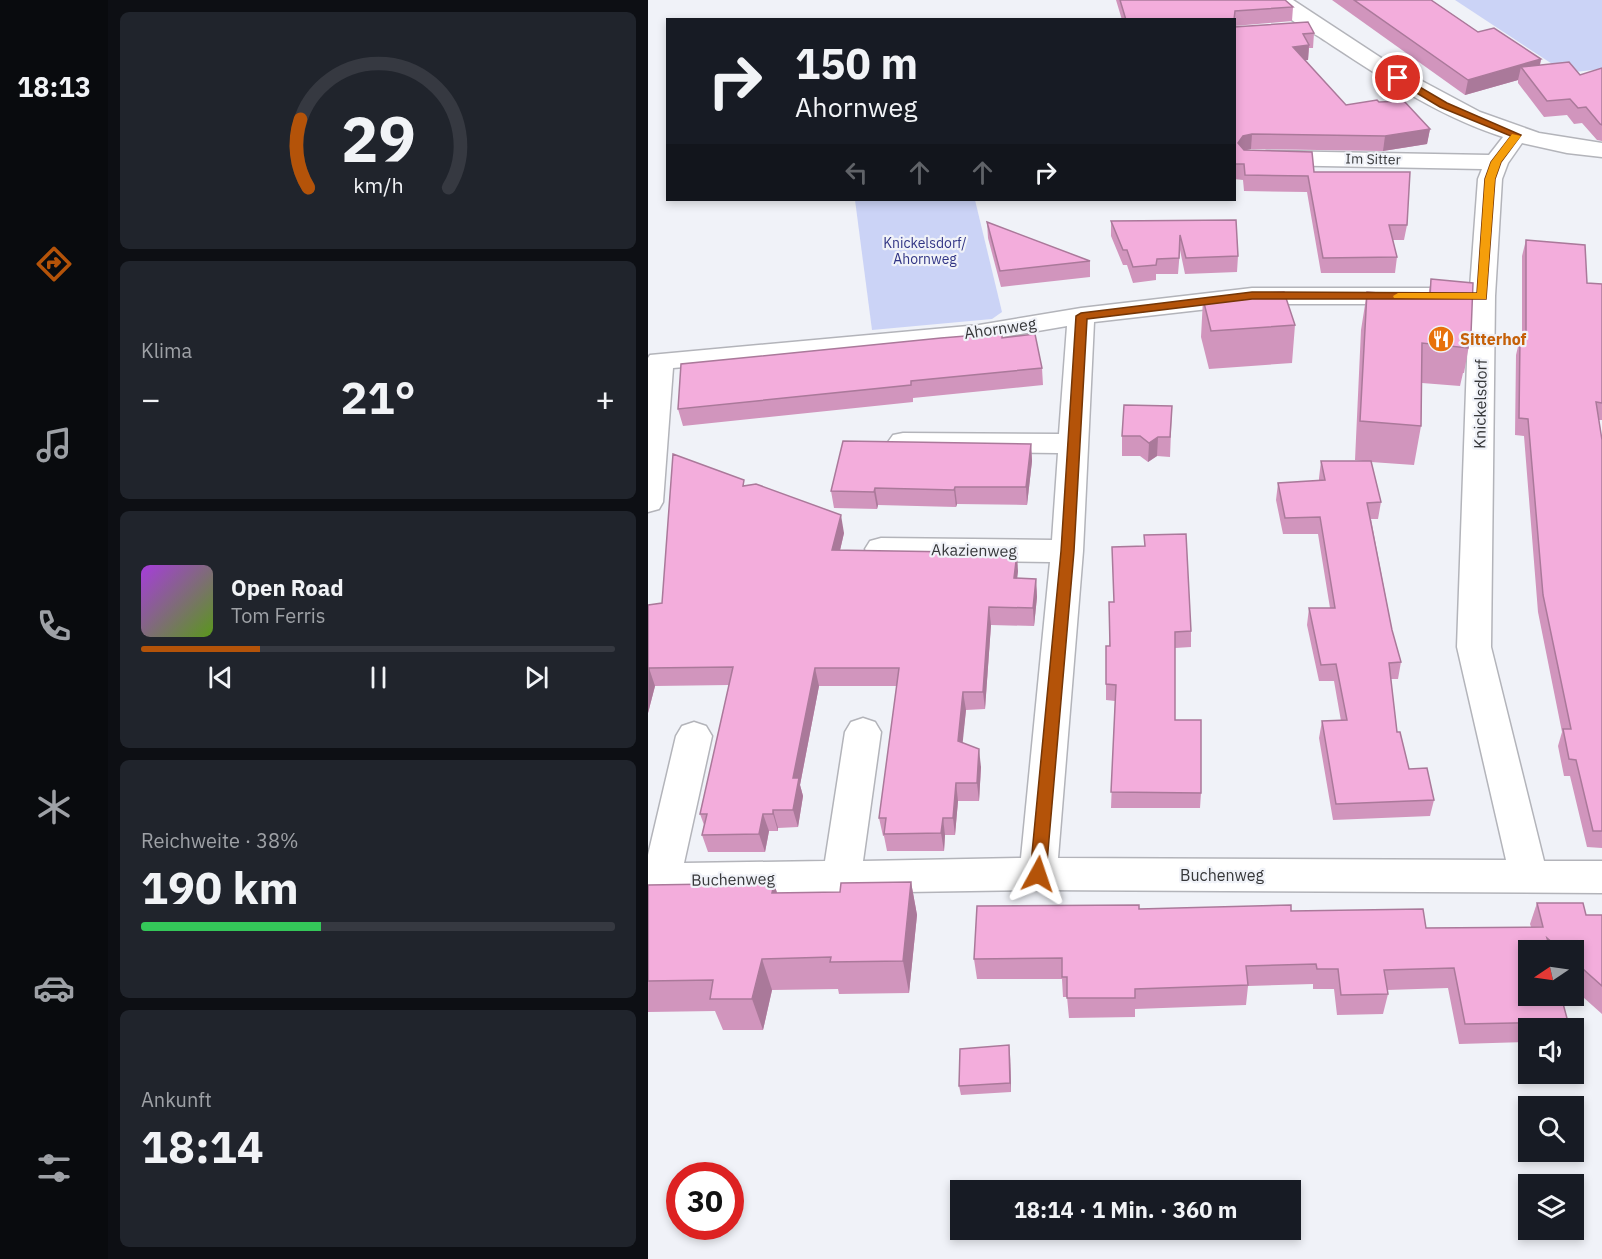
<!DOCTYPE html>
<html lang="de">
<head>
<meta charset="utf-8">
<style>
  body { margin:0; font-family:"IBM Plex Sans",sans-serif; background:#20242c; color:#f1f3f6; height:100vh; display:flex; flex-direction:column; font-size:22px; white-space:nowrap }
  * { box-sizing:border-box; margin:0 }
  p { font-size:20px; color:#9ea1a6 }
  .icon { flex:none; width:33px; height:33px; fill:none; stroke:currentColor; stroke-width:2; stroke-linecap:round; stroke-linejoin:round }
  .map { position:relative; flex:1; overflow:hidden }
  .details { display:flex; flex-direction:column; gap:12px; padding:12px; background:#0d0f14; width:540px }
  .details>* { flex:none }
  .banner { position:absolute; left:18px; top:18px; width:570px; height:183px; border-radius:0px; box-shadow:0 3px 9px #0003; background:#171b24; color:#f1f3f6; overflow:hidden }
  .needle { width:39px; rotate:257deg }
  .controls { position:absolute; left:870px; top:940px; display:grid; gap:12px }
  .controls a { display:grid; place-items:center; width:66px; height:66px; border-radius:0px; background:#171b24; box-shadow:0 3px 9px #0003; font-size:30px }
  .speed { position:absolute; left:18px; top:1162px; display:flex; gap:12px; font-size:30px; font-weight:700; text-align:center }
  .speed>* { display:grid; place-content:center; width:78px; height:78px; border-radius:50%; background:#171b24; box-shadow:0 3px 9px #0003; line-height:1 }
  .speed .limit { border:9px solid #d22; background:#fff; color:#111 }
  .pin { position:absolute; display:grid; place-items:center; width:51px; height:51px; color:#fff; margin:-26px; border:3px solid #fff; border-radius:50%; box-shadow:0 2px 6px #0007 }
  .me { position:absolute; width:66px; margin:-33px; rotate:5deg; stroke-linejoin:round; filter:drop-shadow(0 0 4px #0008) }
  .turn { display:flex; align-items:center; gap:21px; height:126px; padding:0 30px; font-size:27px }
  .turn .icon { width:78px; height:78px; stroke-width:2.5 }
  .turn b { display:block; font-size:42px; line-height:51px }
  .lanes { display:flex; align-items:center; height:57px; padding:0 30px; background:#0003; justify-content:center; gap:30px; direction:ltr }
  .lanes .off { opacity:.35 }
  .big { font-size:45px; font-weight:700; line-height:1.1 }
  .details .tile { flex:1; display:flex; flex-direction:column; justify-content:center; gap:9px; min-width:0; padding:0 21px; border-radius:9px; background:#20242c }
  .details .dial { align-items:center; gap:0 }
  .dial svg { height:156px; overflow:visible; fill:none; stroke:#363941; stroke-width:7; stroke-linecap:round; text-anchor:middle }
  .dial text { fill:#f1f3f6; stroke:none }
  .song { display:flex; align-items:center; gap:18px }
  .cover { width:72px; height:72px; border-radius:9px; background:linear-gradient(135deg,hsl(280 70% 55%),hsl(90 70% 35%)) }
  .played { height:6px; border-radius:3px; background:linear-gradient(90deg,#b45309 25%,#363941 25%) }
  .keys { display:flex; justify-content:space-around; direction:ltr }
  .heat { display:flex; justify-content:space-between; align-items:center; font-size:33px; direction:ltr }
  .charge { height:9px; border-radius:4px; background:linear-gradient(90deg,#34c759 38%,#363941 0) }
  .trip { position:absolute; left:302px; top:1180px; width:351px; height:60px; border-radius:0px; background:#171b24; box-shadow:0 3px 9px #0003; font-weight:700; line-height:60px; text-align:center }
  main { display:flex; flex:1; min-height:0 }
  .tabs { display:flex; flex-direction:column; width:108px; justify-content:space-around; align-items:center; background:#090b0e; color:#9ea1a6 }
  .tabs .icon { width:42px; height:42px }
  .tabs .current { color:#b45309 }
  .tabs b { font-size:27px; color:#f1f3f6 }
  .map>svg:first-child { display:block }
</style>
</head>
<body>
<main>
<nav class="tabs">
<b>18:13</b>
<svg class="icon current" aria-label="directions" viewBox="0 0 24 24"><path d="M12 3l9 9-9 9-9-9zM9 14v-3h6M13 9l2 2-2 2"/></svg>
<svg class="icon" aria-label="music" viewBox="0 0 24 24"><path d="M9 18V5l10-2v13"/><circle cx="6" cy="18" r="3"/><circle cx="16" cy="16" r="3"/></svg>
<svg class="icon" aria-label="phone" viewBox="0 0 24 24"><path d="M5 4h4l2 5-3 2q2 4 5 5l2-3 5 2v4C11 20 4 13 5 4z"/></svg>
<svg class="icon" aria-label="climate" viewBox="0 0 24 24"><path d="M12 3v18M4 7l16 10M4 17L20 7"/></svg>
<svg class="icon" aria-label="car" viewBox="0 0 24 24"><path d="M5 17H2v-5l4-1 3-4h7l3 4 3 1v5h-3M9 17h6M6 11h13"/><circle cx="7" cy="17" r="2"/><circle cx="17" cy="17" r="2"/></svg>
<svg class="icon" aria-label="filters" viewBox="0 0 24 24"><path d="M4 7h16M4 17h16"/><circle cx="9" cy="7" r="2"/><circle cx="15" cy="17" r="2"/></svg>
</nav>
<section class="details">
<div class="tile dial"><svg viewBox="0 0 100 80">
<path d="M14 69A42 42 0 1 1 86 69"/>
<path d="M14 69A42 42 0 0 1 10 34" stroke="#b45309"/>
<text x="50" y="56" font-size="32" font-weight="700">29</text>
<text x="50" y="72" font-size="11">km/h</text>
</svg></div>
<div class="tile"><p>Klima</p>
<div class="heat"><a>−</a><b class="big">21°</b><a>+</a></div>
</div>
<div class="tile">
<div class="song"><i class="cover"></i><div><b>Open Road</b><p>Tom Ferris</p></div></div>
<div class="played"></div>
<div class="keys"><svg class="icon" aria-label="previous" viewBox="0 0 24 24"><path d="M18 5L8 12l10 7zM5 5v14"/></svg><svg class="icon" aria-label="pause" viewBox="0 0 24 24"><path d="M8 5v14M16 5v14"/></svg><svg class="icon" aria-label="next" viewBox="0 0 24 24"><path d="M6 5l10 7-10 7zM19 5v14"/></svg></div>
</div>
<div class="tile"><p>Reichweite · 38%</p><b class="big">190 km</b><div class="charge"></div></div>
<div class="tile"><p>Ankunft</p><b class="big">18:14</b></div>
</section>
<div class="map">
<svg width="954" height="1259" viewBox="0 0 954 1259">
  <rect width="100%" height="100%" fill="#f0f2f8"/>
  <g fill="#cbd3f6">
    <path d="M807,0h147v69l-36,4z"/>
    <path d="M207,200h120l27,112 -10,7 -120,11z"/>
  </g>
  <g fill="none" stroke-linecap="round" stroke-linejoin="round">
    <defs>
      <path id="minor" d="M622,0h23l99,65 88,47 59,21 63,10v14l-35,-4 -45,-10 -14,20 -6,16 -7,117 -4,351 53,214h58v32l-564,-3 -390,6v-41l28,-119 6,-10 12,-4 12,4 6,10 -28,127 141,-2 20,-129 6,-10 12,-4 12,4 6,10 -18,129 158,-3 29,-296 -169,-2 -11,-3 -5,-8 5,-8 11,-3 171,2 6,-87 -155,-2 -10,-2 -5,-7 5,-7 10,-2 156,1 8,-108 -88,15 -306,27 -10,134 -4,7 -11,3v-154l2,-3 329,-30 102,-17 171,-20h218l8,-109 4,-10 -215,-4 -8,-2 -4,-5 4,-5 8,-2 222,4 14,-18c-66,-21 -124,-61 -182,-99 -16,-10 -40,-22 -51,-38zM604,304h217l-12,343 49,213 -448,-2 25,-307 11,-229z"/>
    </defs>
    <use href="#minor" stroke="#b3b4ba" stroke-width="3"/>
    <use href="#minor" fill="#fff" fill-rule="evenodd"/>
  </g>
  <g fill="#d195bd">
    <path d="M468,0h169l8,7 -1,14 -58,5v-6h-112z"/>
    <path d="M684,0h99l47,32 63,27 -1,6 40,10 22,-7v73l-5,-1 -15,-17 -8,1 -7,-9 -23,2 -26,-34v-3l-53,15z"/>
    <path d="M586,27l80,6 -1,15h-4l-1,12h-3l41,45 33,-3 51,27 -3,15 -44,7 -132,-2 -6,1 69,22 93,53 -3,15h-11l4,17 -2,16h-74l-14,-81 -63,-1 -1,-11 -9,-1z"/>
    <path d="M588,220l2,36 -1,16 -52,2 -5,-24 -2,24h-22v6l-23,3 -6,-18h-4l-12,-29v-15z"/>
    <path d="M339,222l103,39v16l-89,10 -13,-49z"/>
    <path d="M878,240l61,43 15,1v136h-3l3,20v408l-15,-1 -17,-71h-6l-6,-30 4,-14 -24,-120 -14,-176 -9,-1 1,-80 4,-17h2v-82z"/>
    <path d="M783,279l40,55 -7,39h-1l-3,13 -38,-3 -1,43 -7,39 -43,-3 10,40 -3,17h-7l21,111 9,32 -3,17h-7l6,53 12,37 25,31 -4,16 -97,4 -14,-82 3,-17h19l-7,-40h-15l-12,-56 2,-17h21l-12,-74h-35l-7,-34 2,-17 41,-2v-3l2,-17h42l-8,-1 6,-130 6,-38 61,5z"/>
    <path d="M599,294l48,31 -3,38 -83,6 -8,-32 2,-38 43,-3z"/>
    <path d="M354,338l40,30 1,17 -130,13v4l-230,24 -5,-17z"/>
    <path d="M524,406l-2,51 -13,-1 -9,6 -8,-6h-18v-20z"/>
    <path d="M383,444l1,17 -5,44 -70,-1 -1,3 -78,-2 -1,4 -43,-1 -3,-17z"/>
    <path d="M97,485l99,48 -4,17 178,21 -1,7 19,1 1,18 -3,29 -43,-1 -6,84 -19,1 -4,32 19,25 -2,34h-21l-3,34h-10l-1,16h-57l-3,-15h-1l-4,-18 18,-132h-78l-19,99 3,11 -5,31 -20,1v3h-9l-4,21h-57l-6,-17 2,-10 -4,-11 29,-129 -74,1 -7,27v-108l14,-2z"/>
    <path d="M466,602l77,29v16l-16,1v72l26,73 -1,15h-89l4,-107 -9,-1v-54h3z"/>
    <path d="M263,882l6,33 -8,78 -70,1 -1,-5 -66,1 -9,40h-40l-8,-19 -67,1v-127l126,-2 3,10 63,-1z"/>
    <path d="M889,903l49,12h16v99l-28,-25v-38h-46l40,71 -3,7h-37v13l-69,2 -11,-56 -61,2 1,4 -5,20 -46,1 -3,-26h-21v-5l-65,2 -2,19 -111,4v8l-66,1 -2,-21h-4l-1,-18h-85l-3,-20 165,-50 152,2 135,17 105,-1 -1,-3z"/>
    <path d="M362,1054l1,38 -50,3 -2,-9z"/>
  </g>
  <g fill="#aa799a">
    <path d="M661,45l-1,15 -16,1 1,-14z"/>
    <path d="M893,59l-3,15 -17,-7 -3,13 -53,15 3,-15z"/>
    <path d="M782,129l-3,15 -44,7 2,-15z"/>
    <path d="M604,134l-1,15 -9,2 -4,-8 5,-7z"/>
    <path d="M510,437l-1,19 -9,6 1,-19z"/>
    <path d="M383,444l1,17 -5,44 -1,-18z"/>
    <path d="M307,487l2,17 -1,3 -2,-17z"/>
    <path d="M227,488l3,17 -1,4 -3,-17z"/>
    <path d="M193,515l3,18 -8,35 -4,-18z"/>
    <path d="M369,553l1,18 -3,25 -1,-18z"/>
    <path d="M388,579l1,18 -3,29 -1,-18z"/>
    <path d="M341,607l2,18 -6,84 -2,-17z"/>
    <path d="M1,668l6,18 -7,27v-41z"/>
    <path d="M167,668l4,18 -19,99 3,11 -5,31 -5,-17v-32z"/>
    <path d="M315,692l3,18 -5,49 -3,-18z"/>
    <path d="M331,749l2,18 -2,34 -2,-18z"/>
    <path d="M308,783l2,18 -3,34 -2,-17z"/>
    <path d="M125,810l5,18v3l-5,-17z"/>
    <path d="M115,814l6,17 -4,21 -6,-18z"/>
    <path d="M295,818l2,17 -1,16 -3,-18z"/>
    <path d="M263,882l6,33 -8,78 -6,-32z"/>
    <path d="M126,883l10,33 -12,-23z"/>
    <path d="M114,959l10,31 -9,40 -11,-31z"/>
    <path d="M361,1045l1,9 1,38 -1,-9z"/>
  </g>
  <g fill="#f3addc" stroke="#aa799a" stroke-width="1.5">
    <path d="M472,0h165l8,7 -58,4 -1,9h-108z"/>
    <path d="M706,0h77l47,32 16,-4 47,31 -73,21z"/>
    <path d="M660,22l6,11 -11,1 6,11 -16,2 53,58 31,-5 2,2 25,-1 26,28 -45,7 -133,-2 -9,2 -5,7 6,7 68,2 2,20h96l-3,53h-18l8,32 -74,1 -15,-82 -63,-1 -1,-11h-10v-137z"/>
    <path d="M921,62l11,13 22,-7v57l-2,-1 -14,-17 -8,1 -8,-9 -23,2 -26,-34z"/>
    <path d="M588,220l2,36 -52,2 -6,-23 -1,23 -22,1 -1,6 -23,2 -6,-17h-4l-12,-29z"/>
    <path d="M339,222l103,39 -90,10z"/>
    <path d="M878,240l59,5 2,38 15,1v119l-6,-1 6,38v391h-9l-17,-71 -7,-1 -6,-30h8l-28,-134 -15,-176 -9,-1 1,-80h6z"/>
    <path d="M783,279l42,4 -2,51 -3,-1v15l-46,-5 -1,83 -61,-5 7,-129 63,5z"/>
    <path d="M636,292l11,33 -84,6 -8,-32 44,-3v-2z"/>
    <path d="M354,333v5l33,-4 7,34 -131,13v4l-233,24 3,-45 260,-26z"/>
    <path d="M476,405l48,1 -2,31h-12l-9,6 -9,-7h-18z"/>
    <path d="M195,441l188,3 -5,43h-71l-1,3 -79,-2 -1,4 -43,-1z"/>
    <path d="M25,454l71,26 -1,6 13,-2 85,31 -9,35 185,3 -3,25 22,1 -3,29 -44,-1 -6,85h-20l-5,49 21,8 -2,34h-21l-3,35h-10l-2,15 -57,1 2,-16h-7l20,-150h-84l-22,110h6l-6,32h-20v4h-10l-4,20 -57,1 5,-21h-7l33,-147 -84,1 -1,4v-67l14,-2z"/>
    <path d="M673,461h50l10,41 -14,1 25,127 9,32 -12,1 8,69h3l9,37 18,-1 7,32 -98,4 -14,-83 25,-1 -11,-56 -15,1 -12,-57h26l-15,-91 -35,1 -7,-35 47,-3z"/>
    <path d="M538,534l5,97 -16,1v88h26v73l-90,-1 5,-107 -10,-1v-38h4l-1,-44h5l-2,-55 33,-1 -1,-11z"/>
    <path d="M263,882l-8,79 -73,1 1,-5 -69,2 -10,40h-42l3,-19 -65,1v-96l126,-2 -2,10 68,-1 1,-9z"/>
    <path d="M889,903h46l3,12h16v71l-28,-25v-10h-12l-15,-13 4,13h-23v45h33l7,26 -103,2 -11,-56 -70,2 4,24 -47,1 -3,-26h-21l-1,-5 -70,2 2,19 -113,4v9h-68v-21h-5v-19l-88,1 3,-53 162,-1v4l152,-4v6l132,-2 3,19 117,-1z"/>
    <path d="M361,1045l1,38 -51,3 1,-37z"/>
  </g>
  <path fill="#b45309" stroke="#753606" stroke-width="1.5" d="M747,76h6l46,27 74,32 -20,27 -6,17 -9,120h-234l-165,20 -13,232 -28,323 -8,7 -5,-2 -3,-5 31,-323 15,-235 5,-3 171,-21 225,1 8,-114 6,-17 20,-26 -71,-29 -45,-27z"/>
  <path fill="#f59e0b" d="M864,134l9,2 -20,26 -6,17 -9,120 -92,-1 -1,-2 5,-3h79l8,-114 6,-17z"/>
  <defs>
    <symbol id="restaurant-disc" viewBox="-11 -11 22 22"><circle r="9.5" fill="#e8710a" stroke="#f0f2f8"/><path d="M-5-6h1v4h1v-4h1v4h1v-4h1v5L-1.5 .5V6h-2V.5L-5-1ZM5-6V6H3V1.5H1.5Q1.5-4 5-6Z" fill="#fff"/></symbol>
  </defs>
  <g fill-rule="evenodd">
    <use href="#restaurant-disc" x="778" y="324" width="30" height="30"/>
  </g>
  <g text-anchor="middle" stroke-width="4.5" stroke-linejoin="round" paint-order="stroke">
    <g font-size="14" fill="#363739" stroke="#f0f2f8">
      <text transform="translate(725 159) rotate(1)" y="5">Im Sitter</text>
    </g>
    <g font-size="14" fill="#313585" stroke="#f0f2f8">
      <text x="277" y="248">Knickelsdorf/<tspan x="277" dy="16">Ahornweg</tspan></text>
    </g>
    <g font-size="16" fill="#363739" stroke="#f0f2f8">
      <text transform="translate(352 328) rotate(-8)" y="6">Ahornweg</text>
      <text transform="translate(832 404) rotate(-89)" y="6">Knickelsdorf</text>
      <text transform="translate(326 550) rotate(1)" y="6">Akazienweg</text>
      <text x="574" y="881">Buchenweg</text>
      <text transform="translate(85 879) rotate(-1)" y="6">Buchenweg</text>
    </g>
    <g font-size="16" font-weight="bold" fill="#c56008" stroke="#f0f2f8" text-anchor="start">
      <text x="812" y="345">Sitterhof</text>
    </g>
  </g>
</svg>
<div class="controls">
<a><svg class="needle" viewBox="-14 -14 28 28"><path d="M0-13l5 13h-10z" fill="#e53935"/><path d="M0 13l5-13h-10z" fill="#9ea1a6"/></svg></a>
<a><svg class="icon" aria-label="sound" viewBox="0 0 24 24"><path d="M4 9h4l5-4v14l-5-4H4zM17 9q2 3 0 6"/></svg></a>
<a><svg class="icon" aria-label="search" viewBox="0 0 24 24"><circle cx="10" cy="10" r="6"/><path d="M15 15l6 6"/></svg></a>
<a><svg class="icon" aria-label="layers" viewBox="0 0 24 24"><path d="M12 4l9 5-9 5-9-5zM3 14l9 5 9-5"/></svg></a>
</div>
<div class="speed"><div class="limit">30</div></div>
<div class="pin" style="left:750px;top:78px;background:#d93025"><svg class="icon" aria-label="arrive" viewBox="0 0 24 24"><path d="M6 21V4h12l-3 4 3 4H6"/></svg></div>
<svg class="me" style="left:390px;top:874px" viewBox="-20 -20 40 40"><path d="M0-17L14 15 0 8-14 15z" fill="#b45309" stroke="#fff" stroke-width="4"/></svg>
<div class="trip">18:14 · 1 Min. · 360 m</div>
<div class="banner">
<div class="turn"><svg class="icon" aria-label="right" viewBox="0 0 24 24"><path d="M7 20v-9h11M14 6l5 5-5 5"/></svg><div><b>150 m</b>Ahornweg</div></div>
<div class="lanes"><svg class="icon off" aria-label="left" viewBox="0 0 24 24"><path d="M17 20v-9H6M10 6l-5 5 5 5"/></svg><svg class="icon off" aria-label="ahead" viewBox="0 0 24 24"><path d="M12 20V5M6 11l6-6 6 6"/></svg><svg class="icon off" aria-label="ahead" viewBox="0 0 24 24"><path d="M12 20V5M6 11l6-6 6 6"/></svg><svg class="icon" aria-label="right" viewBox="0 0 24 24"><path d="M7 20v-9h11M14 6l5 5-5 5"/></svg></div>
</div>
</div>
</main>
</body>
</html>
